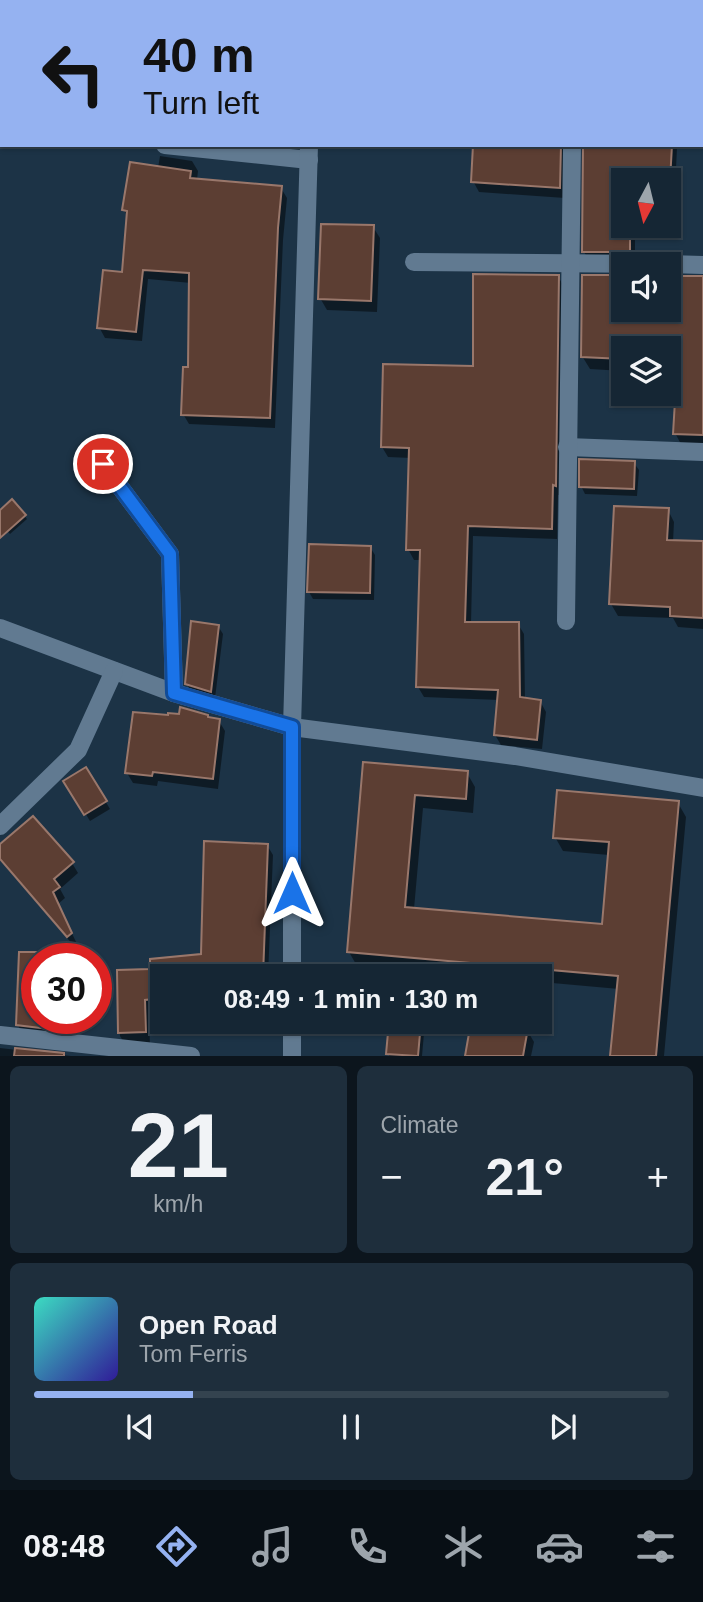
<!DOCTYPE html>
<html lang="en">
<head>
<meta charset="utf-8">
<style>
  body { margin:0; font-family:Helvetica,sans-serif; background:#1e2e3c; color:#f1f3f6; height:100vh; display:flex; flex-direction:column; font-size:26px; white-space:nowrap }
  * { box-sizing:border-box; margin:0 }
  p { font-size:23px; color:#9da5ac }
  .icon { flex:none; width:38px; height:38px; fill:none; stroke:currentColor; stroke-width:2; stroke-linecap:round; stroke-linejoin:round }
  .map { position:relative; height:1056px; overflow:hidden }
  .side { display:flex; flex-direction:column; gap:10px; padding:10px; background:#0c151d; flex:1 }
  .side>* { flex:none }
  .hud { position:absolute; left:0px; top:0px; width:704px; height:147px; box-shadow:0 2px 5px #0004,0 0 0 2px #34434f; background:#95b2f1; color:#111; overflow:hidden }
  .needle { width:46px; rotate:187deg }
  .fabs { position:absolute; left:611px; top:168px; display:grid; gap:14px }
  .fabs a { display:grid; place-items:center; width:70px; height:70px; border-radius:0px; background:#152634; box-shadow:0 2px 5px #0004,0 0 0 2px #34434f; font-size:35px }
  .speed { position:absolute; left:21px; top:943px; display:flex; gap:14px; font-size:35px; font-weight:700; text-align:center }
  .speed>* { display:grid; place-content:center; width:91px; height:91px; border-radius:50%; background:#152634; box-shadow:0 2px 5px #0004,0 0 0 2px #34434f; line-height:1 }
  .speed .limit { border:10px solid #d22; background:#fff; color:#111 }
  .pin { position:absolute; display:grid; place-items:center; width:60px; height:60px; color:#fff; margin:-30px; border:4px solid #fff; border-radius:50%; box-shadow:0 2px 7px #0007 }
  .me { position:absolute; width:77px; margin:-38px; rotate:0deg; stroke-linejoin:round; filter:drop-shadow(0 0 5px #0008) }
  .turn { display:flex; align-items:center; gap:24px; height:147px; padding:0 28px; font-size:32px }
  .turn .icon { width:91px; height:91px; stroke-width:2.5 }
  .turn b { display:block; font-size:49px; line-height:60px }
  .big { font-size:52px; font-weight:800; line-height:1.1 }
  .side .card { flex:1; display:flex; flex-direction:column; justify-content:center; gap:10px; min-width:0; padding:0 24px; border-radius:10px; background:#1e2e3c }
  .side .dial { align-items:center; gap:0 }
  .dial b { font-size:91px; line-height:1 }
  .song { display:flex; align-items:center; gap:21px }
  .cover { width:84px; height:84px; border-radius:10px; background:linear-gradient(135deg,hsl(170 70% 55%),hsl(250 70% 35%)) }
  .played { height:7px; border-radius:4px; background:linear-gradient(90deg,#95b2f1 25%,#34434f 25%) }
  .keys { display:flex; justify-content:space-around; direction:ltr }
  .heat { display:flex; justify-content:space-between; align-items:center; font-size:38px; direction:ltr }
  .side .tiles { flex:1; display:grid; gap:10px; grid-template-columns:1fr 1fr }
  .card:last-child { grid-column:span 2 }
  .trip { position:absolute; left:150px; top:964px; width:402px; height:70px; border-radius:0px; background:#152634; box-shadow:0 2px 5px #0004,0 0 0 2px #34434f; font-weight:800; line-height:70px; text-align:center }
  .tab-bar { display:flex; height:112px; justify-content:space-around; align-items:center; background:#080f15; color:#9da5ac }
  .tab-bar .icon { width:49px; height:49px }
  .tab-bar .current { color:#95b2f1 }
  .tab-bar b { font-size:32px; color:#f1f3f6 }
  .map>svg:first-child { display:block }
</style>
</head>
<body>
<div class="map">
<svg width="703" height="1056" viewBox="0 0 703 1056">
  <rect width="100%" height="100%" fill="#1c3346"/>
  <g fill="#0007">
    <path d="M332,0h58l-58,2z"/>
    <path d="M445,0h93l-93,2z"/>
    <path d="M547,0h47v2z"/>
    <path d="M661,0h41l-41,2z"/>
    <path d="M475,145h97l-7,53 -86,-6 -6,-11z"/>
    <path d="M585,145h91l1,3 -2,42h-7v-10h-45v46h12v36h-45l-6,-10z"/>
    <path d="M160,156l32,5 6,10 -1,9 84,8 6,10 -4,42 -8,188 -86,-4 -6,-10 7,-45 1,-86 -43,-4 -6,62 -37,-3 -6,-11 24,-53 5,-56 -4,-8 34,-42z"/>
    <path d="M373,227l7,11 -3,74 -50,-2 -7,-12z"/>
    <path d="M558,276l6,11 -3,208h-3l-1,44 -84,-3 -2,88h47l6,10 1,66 15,1 6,11 -4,37 -41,-4 -6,-10 4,-35 -75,-3 -6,-10 3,-127h-7l-6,-11 3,-91 -23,-1 -6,-10 93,-79z"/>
    <path d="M623,276v34h45v-34l35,2v169l-21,-1 -7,-13 3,-59 -10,-1v-25h-45v23l-33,-2 -8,-13z"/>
    <path d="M634,463l5,7 -2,26 -52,-2 -4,-8z"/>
    <path d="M12,502l15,17 -17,15 -10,-11v-10z"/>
    <path d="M668,510l6,12 -1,20 30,1v86l-25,-2 -5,-9 -55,-2 -7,-12z"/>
    <path d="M370,547l5,8 -1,45 -61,-1 -4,-7z"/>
    <path d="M218,626l5,8 -8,64 -24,-6 -4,-8z"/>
    <path d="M170,717l49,4 6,10 -7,58 -60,-8 -1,5 -24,-3 -6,-10z"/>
    <path d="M365,764l102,9 8,14 -2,26 -50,-5 -9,101 189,17 6,-71 -46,-4 -8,-14 123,-34 8,14 -22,239h-52l7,-67 -78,-7v-6h-65l-119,-10 -8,-14z"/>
    <path d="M86,769l24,40 -20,12 -24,-39z"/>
    <path d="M267,845l6,10 -5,121h-105v31l-14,2 1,39 -24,-2 -6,-10 -1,-65h33l51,-15z"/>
    <path d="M0,846l72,17 6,10 -18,16 5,9 -7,6 19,40 -3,2 -74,-86z"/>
    <path d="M64,956l34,2 1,22h-3v-21h-31z"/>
    <path d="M37,1018h33l-1,20 -47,-5 -4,-8z"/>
    <path d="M391,1022h34l-3,34h-33z"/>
    <path d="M473,1022l54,8 7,12 -3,14h-64z"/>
    <path d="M0,1048l71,8h-71z"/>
  </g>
  <g fill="#5c3e33" stroke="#99776b" stroke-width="2">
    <path d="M473,145h88l-1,43 -89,-6z"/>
    <path d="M583,145h89l-2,36 -47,-3v48h7v26h-48z"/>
    <path d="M130,162l61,9 -1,7 92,8 -4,42 -8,190 -89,-3 2,-48h5l1,-94 -46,-3 -7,62 -39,-4 6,-58 19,2 5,-61 -5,-1z"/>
    <path d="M321,224l53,1 -3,76 -53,-2z"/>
    <path d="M473,274l86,1 -3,211 -3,-1 -1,44 -84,-3 -3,96h54l1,75 21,3 -4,40 -43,-5 4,-45 -82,-3 4,-137h-14l3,-102 -28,-1 2,-83 90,2z"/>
    <path d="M582,275h41v35h49l2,-34h29v159l-30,-1 5,-83 -8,-1v-2h-47v11l-42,-2z"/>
    <path d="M579,459l56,2 -1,28 -55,-2z"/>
    <path d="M12,499l14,16 -26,23v-28z"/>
    <path d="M614,506l55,2 -2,32 36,1v77l-33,-2v-9l-61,-3z"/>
    <path d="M309,544l62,2 -1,47 -63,-1z"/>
    <path d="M191,621l28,4 -8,67 -26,-8z"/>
    <path d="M180,707l28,8v2l12,2 -7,60 -60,-7 -1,4 -27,-3 8,-61 35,3v-2l11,1z"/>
    <path d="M363,762l105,9 -2,28 -51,-4 -10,112 197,17 7,-82 -56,-4 4,-48 122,11 -23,255h-46l8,-80 -271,-24z"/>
    <path d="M86,767l21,34 -23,14 -21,-34z"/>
    <path d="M33,816l41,46 -20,17 6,8 -7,5 19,41 -5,4 -67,-78v-15z"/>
    <path d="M204,841l64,3 -5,132 -100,-3v25l-18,2 1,32 -28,1 -1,-63 33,-1v-10l51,-5z"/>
    <path d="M19,952h18v66h29l-1,13 -49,-6z"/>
    <path d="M389,1022h32l-3,34 -32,-2z"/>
    <path d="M471,1022h22l35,6 -5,28h-58z"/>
    <path d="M15,1048l49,5v3h-50z"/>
  </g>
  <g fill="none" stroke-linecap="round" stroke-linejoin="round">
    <g stroke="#617a91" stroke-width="18">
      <path d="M113,2l1,-2"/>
      <path d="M312,2v-2"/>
      <path d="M432,2v-2"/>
      <path d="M535,2v-2"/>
      <path d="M702,37h1"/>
      <path d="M0,129h2"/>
      <path d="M165,145l144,15"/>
      <path d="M414,262l244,2"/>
      <path d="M668,264l35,1"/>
      <path d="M567,447l136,5"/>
      <path d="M103,464l67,90 4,139"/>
      <path d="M566,621l6,-476"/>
      <path d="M0,628l174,65 118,34 223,29 188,32"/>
      <path d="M0,826l78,-76 36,-79"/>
      <path d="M292,976v-249l17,-582"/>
      <path d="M292,1022v34"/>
      <path d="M0,1035l191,21"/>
    </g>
  </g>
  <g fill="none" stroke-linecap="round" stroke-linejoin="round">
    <defs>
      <path id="route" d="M103,464l67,90 4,139 118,34v166"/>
    </defs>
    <use href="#route" stroke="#114b97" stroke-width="18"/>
    <use href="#route" stroke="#1a73e8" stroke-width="12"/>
  </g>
</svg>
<div class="fabs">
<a><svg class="needle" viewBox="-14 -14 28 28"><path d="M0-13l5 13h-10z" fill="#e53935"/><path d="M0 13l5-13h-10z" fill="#9da5ac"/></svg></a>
<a><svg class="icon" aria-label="sound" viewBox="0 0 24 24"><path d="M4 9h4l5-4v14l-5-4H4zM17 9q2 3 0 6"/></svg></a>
<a><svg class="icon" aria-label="layers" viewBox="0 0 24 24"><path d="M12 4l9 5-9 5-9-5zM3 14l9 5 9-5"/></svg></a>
</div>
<div class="speed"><div class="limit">30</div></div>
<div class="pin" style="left:103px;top:464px;background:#d93025"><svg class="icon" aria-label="arrive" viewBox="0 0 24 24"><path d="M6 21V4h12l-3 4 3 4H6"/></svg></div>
<svg class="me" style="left:292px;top:893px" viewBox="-20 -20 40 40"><path d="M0-17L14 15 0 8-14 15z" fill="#1a73e8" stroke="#fff" stroke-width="4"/></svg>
<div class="trip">08:49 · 1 min · 130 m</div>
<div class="hud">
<div class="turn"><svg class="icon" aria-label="left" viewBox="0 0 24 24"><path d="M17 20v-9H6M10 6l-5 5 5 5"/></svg><div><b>40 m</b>Turn left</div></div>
</div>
</div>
<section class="side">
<div class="tiles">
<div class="card dial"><b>21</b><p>km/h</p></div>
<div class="card"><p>Climate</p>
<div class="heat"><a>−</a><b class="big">21°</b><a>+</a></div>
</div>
<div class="card">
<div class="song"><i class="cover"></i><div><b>Open Road</b><p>Tom Ferris</p></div></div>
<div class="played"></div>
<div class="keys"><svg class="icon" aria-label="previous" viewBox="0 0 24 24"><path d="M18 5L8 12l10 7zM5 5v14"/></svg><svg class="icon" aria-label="pause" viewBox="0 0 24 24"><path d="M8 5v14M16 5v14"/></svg><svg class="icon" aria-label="next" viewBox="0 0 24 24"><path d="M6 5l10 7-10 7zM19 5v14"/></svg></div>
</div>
</div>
</section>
<nav class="tab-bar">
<b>08:48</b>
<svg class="icon current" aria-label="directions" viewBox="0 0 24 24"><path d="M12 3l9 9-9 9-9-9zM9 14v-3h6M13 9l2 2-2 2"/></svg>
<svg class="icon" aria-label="music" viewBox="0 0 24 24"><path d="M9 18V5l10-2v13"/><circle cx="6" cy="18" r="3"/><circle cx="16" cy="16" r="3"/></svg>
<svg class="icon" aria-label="phone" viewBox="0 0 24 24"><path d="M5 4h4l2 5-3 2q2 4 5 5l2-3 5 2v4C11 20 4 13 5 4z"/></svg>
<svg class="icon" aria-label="climate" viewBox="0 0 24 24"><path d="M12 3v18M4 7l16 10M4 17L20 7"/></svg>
<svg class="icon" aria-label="car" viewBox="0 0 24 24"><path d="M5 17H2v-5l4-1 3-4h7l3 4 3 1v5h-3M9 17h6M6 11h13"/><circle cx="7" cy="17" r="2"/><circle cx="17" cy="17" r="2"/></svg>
<svg class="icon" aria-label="filters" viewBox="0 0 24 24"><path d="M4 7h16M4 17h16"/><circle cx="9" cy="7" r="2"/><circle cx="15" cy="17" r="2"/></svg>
</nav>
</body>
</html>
